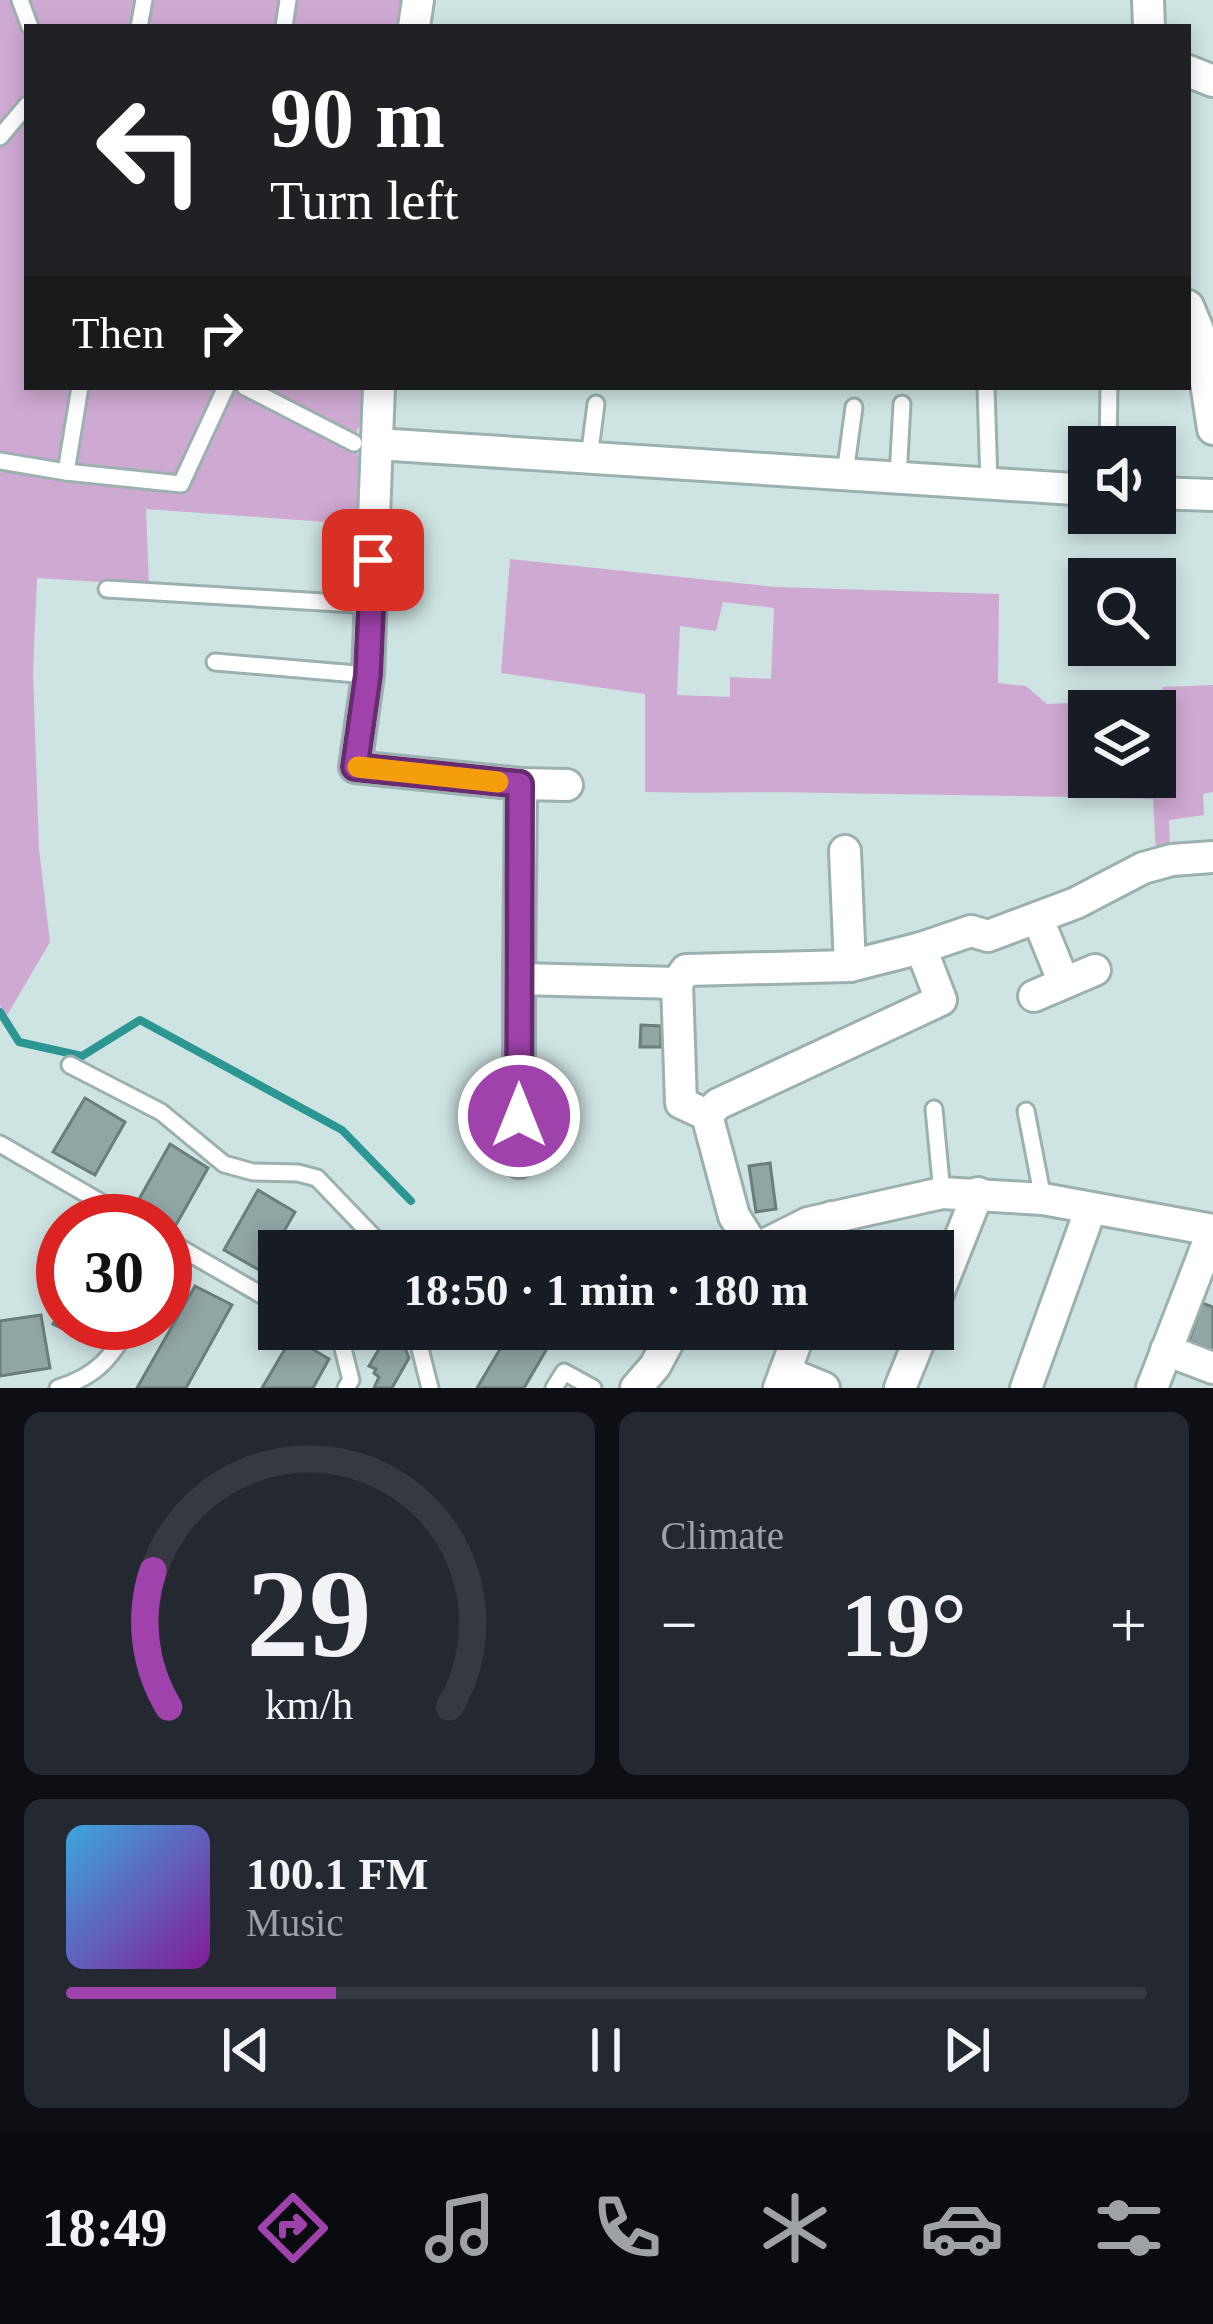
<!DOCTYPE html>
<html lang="en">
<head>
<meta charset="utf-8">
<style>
  body { margin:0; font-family:Georgia,serif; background:#242831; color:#f1f3f6; height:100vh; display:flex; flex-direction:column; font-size:45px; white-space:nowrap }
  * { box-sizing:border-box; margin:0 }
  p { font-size:39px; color:#9ea1a6 }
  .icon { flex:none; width:66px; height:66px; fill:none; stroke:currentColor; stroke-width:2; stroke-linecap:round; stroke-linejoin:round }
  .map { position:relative; height:1388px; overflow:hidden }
  .panel { display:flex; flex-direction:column; gap:24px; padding:24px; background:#0d0f14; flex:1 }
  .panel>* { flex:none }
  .guide { position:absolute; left:24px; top:24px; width:1167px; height:366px; border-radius:0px; box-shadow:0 6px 18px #0003; background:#202124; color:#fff; overflow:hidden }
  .controls { position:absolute; left:1068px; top:426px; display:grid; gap:24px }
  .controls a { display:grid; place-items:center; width:108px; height:108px; border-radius:0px; background:#171b24; box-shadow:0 6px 18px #0003; font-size:60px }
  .speed { position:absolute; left:36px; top:1194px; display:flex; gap:24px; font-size:60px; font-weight:700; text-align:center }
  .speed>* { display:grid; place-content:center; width:156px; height:156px; border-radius:50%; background:#171b24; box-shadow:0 6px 18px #0003; line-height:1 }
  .speed .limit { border:18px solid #d22; background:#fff; color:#111 }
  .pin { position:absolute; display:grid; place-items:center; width:102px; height:102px; color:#fff; margin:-51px; border-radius:24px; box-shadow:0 6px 18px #0006 }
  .me { position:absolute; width:132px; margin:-66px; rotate:0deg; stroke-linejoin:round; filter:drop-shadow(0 0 9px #0008) }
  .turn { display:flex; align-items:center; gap:42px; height:252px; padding:0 48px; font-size:54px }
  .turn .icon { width:156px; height:156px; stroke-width:2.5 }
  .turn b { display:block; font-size:84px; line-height:102px }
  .then { display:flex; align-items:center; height:114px; padding:0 48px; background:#0003; gap:24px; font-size:45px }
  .big { font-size:90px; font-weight:700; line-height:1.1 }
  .panel .card { flex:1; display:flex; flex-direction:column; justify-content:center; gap:18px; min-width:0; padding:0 42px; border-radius:18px; background:#242831 }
  .panel .dial { align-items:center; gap:0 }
  .dial svg { height:312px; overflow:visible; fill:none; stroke:#363941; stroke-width:7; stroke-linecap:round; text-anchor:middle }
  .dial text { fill:#f1f3f6; stroke:none }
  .song { display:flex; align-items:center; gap:36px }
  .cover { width:144px; height:144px; border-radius:18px; background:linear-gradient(135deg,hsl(200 70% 55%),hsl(290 70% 35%)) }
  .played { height:12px; border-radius:6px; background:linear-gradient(90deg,#9f42ab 25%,#363941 25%) }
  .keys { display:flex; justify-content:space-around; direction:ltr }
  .heat { display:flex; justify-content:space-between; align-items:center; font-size:66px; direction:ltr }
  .panel .tiles { flex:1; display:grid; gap:24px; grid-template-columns:1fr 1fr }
  .card:last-child { grid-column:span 2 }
  .trip { position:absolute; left:258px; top:1230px; width:696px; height:120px; border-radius:0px; background:#171b24; box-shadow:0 6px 18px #0003; font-weight:700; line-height:120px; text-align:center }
  .dock { display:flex; height:192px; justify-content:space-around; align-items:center; background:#090b0e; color:#9ea1a6 }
  .dock .icon { width:84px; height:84px }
  .dock .selected { color:#9f42ab }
  .dock b { font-size:54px; color:#f1f3f6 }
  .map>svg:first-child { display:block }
</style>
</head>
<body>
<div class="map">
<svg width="1213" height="1388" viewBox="0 0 1213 1388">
  <rect width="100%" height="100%" fill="#cde4e2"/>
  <g fill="#cea9d2" fill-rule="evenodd">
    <path d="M0,0h413l-5,27h-381v360h341l-1,34 -10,8 -1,23 12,19 -1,54 -221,-16 3,76 -112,-7 -4,94 6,177 11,93 -44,75 -6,-12z"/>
    <path d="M510,559l265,28 224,7 -1,89 28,3 21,18 62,-3v10h-20v66h25l21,6 2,-6h18v-64l8,-26 50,-2v107l-10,2 1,21 -35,5 1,29 -14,1 -3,-51c-108,-3 -216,-4 -324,-6 -61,-2 -123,1 -184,-1v-98l-144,-21zM723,602l51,6 -3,71 -41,-2v20l-53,-2 3,-69 36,5z"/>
  </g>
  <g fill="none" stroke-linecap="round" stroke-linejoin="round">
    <path stroke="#2c9692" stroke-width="8" d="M0,1012l19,30 63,14 58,-36 202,110 69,71"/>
  </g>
  <g fill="#90a6a4" stroke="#697e7d" stroke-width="3">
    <path d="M641,1025l20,1v21h-21z"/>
    <path d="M85,1098l40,24 -30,53 -42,-23z"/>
    <path d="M170,1144l38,24 -32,57 -38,-24z"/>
    <path d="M770,1163l6,46 -20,3 -7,-46z"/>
    <path d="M258,1190l37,22 -34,59 -37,-21z"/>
    <path d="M195,1286l37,19 -46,83h-49z"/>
    <path d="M1202,1303l11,4v43l-24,-9z"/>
    <path d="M63,1306v17h36l-11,18 -35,-17z"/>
    <path d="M41,1315l9,53 -50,8v-55z"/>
    <path d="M512,1329h21l19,11 -28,48h-47z"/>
    <path d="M292,1337l37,22 -16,29h-51z"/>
    <path d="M385,1339l20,9 4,10 -17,30h-18l5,-11 -5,-4 2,-4 -7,-3z"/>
  </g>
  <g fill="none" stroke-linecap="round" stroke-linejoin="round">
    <defs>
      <g id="lane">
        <path d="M20,0l10,27"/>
        <path d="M139,27l5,-27"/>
        <path d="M284,27l4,-27"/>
        <path d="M0,137l27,-32"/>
        <path d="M245,387l109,56"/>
        <path d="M986,387l3,97"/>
        <path d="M1108,447l1,-60"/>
        <path d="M589,458l7,-54"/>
        <path d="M0,461l66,11 115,12 45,-97"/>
        <path d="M66,472l14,-85"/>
        <path d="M845,474l9,-67"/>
        <path d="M898,477l4,-73"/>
        <path d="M107,589l265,16"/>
        <path d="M215,662l153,13"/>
        <path d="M70,1065l91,47 63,52 29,8 45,1 19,5 70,73"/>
        <path d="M934,1109l8,84"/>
        <path d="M1026,1111l17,88"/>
        <path d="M0,1144l133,77"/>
        <path d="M165,1239l114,66"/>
        <path d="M165,1270l14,-23"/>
        <path d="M320,1329l21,12 10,39 -5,8"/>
        <path d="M415,1329l15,59"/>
        <path d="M58,1388c40,-12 53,-31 74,-65"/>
        <path d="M554,1388l10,-16 29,16"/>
      </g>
      <g id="street">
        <path d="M1148,0l1,27"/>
        <path d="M414,27l4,-27"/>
        <path d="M1188,71l25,10"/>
        <path d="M1188,306l10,24 15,99"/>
        <path d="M379,387l-11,288 -13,92 166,17 46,1"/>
        <path d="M377,444l712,46"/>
        <path d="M1155,493l58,2"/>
        <path d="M521,784l-2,195 158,4"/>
        <path d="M845,851l5,115"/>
        <path d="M1038,919l26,64"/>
        <path d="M519,979v183"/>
        <path d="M1034,996l61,-26"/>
        <path d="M707,1115l-26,-12 -4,-120 9,-13 164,-4 71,-18 50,-17 17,5 88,-33 67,-35 29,-8 41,-3"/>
        <path d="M755,1249l-21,-33 -27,-101 11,-11 223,-104 -20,-52"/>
        <path d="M752,1251l56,-28 134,-30 101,6 170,31"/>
        <path d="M828,1251l4,-34"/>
        <path d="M933,1306l45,-113"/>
        <path d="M1166,1350l47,18"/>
        <path d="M785,1372l39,16"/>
        <path d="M636,1388l19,-22 20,-37"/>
        <path d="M779,1388l22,-59"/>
        <path d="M900,1388l24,-59"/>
        <path d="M1026,1388l65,-180"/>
        <path d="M1152,1388l61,-158"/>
      </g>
    </defs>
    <use href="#lane" stroke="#9bb1b0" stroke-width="21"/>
    <use href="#street" stroke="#9bb1b0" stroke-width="36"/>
    <use href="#lane" stroke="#fff" stroke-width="15"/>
    <use href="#street" stroke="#fff" stroke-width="30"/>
  </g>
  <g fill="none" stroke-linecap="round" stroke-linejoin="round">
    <defs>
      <path id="route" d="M373,560l-5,115 -13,92 165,17 -1,332"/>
    </defs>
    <use href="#route" stroke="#672b6f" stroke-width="30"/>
    <use href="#route" stroke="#9f42ab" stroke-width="21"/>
    <path stroke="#f59e0b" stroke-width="21" d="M358,767l140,15"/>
  </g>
</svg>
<div class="controls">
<a><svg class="icon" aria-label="sound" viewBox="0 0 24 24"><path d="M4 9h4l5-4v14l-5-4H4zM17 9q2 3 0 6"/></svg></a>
<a><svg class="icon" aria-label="search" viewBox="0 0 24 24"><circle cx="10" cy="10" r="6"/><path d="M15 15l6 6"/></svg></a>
<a><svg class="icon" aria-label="layers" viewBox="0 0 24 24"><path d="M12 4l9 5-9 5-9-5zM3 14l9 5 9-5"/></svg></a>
</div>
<div class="speed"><div class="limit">30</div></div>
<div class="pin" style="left:373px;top:560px;background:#d93025"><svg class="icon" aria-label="arrive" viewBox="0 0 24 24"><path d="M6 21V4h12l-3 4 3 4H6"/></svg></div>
<svg class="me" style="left:519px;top:1116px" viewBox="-20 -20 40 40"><circle r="17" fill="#9f42ab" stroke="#fff" stroke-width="3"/><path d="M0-11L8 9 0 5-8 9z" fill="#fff"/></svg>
<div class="trip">18:50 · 1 min · 180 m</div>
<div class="guide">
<div class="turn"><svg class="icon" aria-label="left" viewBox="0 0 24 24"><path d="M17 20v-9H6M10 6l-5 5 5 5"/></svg><div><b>90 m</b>Turn left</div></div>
<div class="then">Then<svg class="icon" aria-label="right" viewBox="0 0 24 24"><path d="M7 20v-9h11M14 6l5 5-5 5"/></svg></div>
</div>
</div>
<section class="panel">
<div class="tiles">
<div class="card dial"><svg viewBox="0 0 100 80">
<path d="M14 69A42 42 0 1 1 86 69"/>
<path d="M14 69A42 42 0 0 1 10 34" stroke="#9f42ab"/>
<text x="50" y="56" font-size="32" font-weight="700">29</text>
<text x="50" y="72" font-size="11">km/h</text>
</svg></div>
<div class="card"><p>Climate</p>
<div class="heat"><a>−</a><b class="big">19°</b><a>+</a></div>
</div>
<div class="card">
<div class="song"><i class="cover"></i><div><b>100.1 FM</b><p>Music</p></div></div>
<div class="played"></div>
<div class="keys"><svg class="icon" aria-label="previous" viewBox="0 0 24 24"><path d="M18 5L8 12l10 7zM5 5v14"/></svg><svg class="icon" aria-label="pause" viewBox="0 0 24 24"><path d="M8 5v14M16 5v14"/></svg><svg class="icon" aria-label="next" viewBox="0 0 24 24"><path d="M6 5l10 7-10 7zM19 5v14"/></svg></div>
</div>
</div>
</section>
<nav class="dock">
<b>18:49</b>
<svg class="icon selected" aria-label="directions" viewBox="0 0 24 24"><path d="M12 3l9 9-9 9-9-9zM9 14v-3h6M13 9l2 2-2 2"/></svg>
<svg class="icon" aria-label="music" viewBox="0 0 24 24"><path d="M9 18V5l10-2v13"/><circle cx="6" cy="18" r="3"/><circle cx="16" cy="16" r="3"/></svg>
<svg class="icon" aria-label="phone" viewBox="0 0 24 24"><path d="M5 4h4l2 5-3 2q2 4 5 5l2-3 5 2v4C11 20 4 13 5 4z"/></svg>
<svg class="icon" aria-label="climate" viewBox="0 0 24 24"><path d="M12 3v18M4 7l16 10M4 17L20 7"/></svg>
<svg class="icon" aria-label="car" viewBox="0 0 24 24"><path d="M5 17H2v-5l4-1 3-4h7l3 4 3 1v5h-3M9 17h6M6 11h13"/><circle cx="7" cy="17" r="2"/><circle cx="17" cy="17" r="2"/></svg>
<svg class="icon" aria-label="filters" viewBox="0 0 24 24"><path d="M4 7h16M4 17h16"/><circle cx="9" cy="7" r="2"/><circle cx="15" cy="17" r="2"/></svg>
</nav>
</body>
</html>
